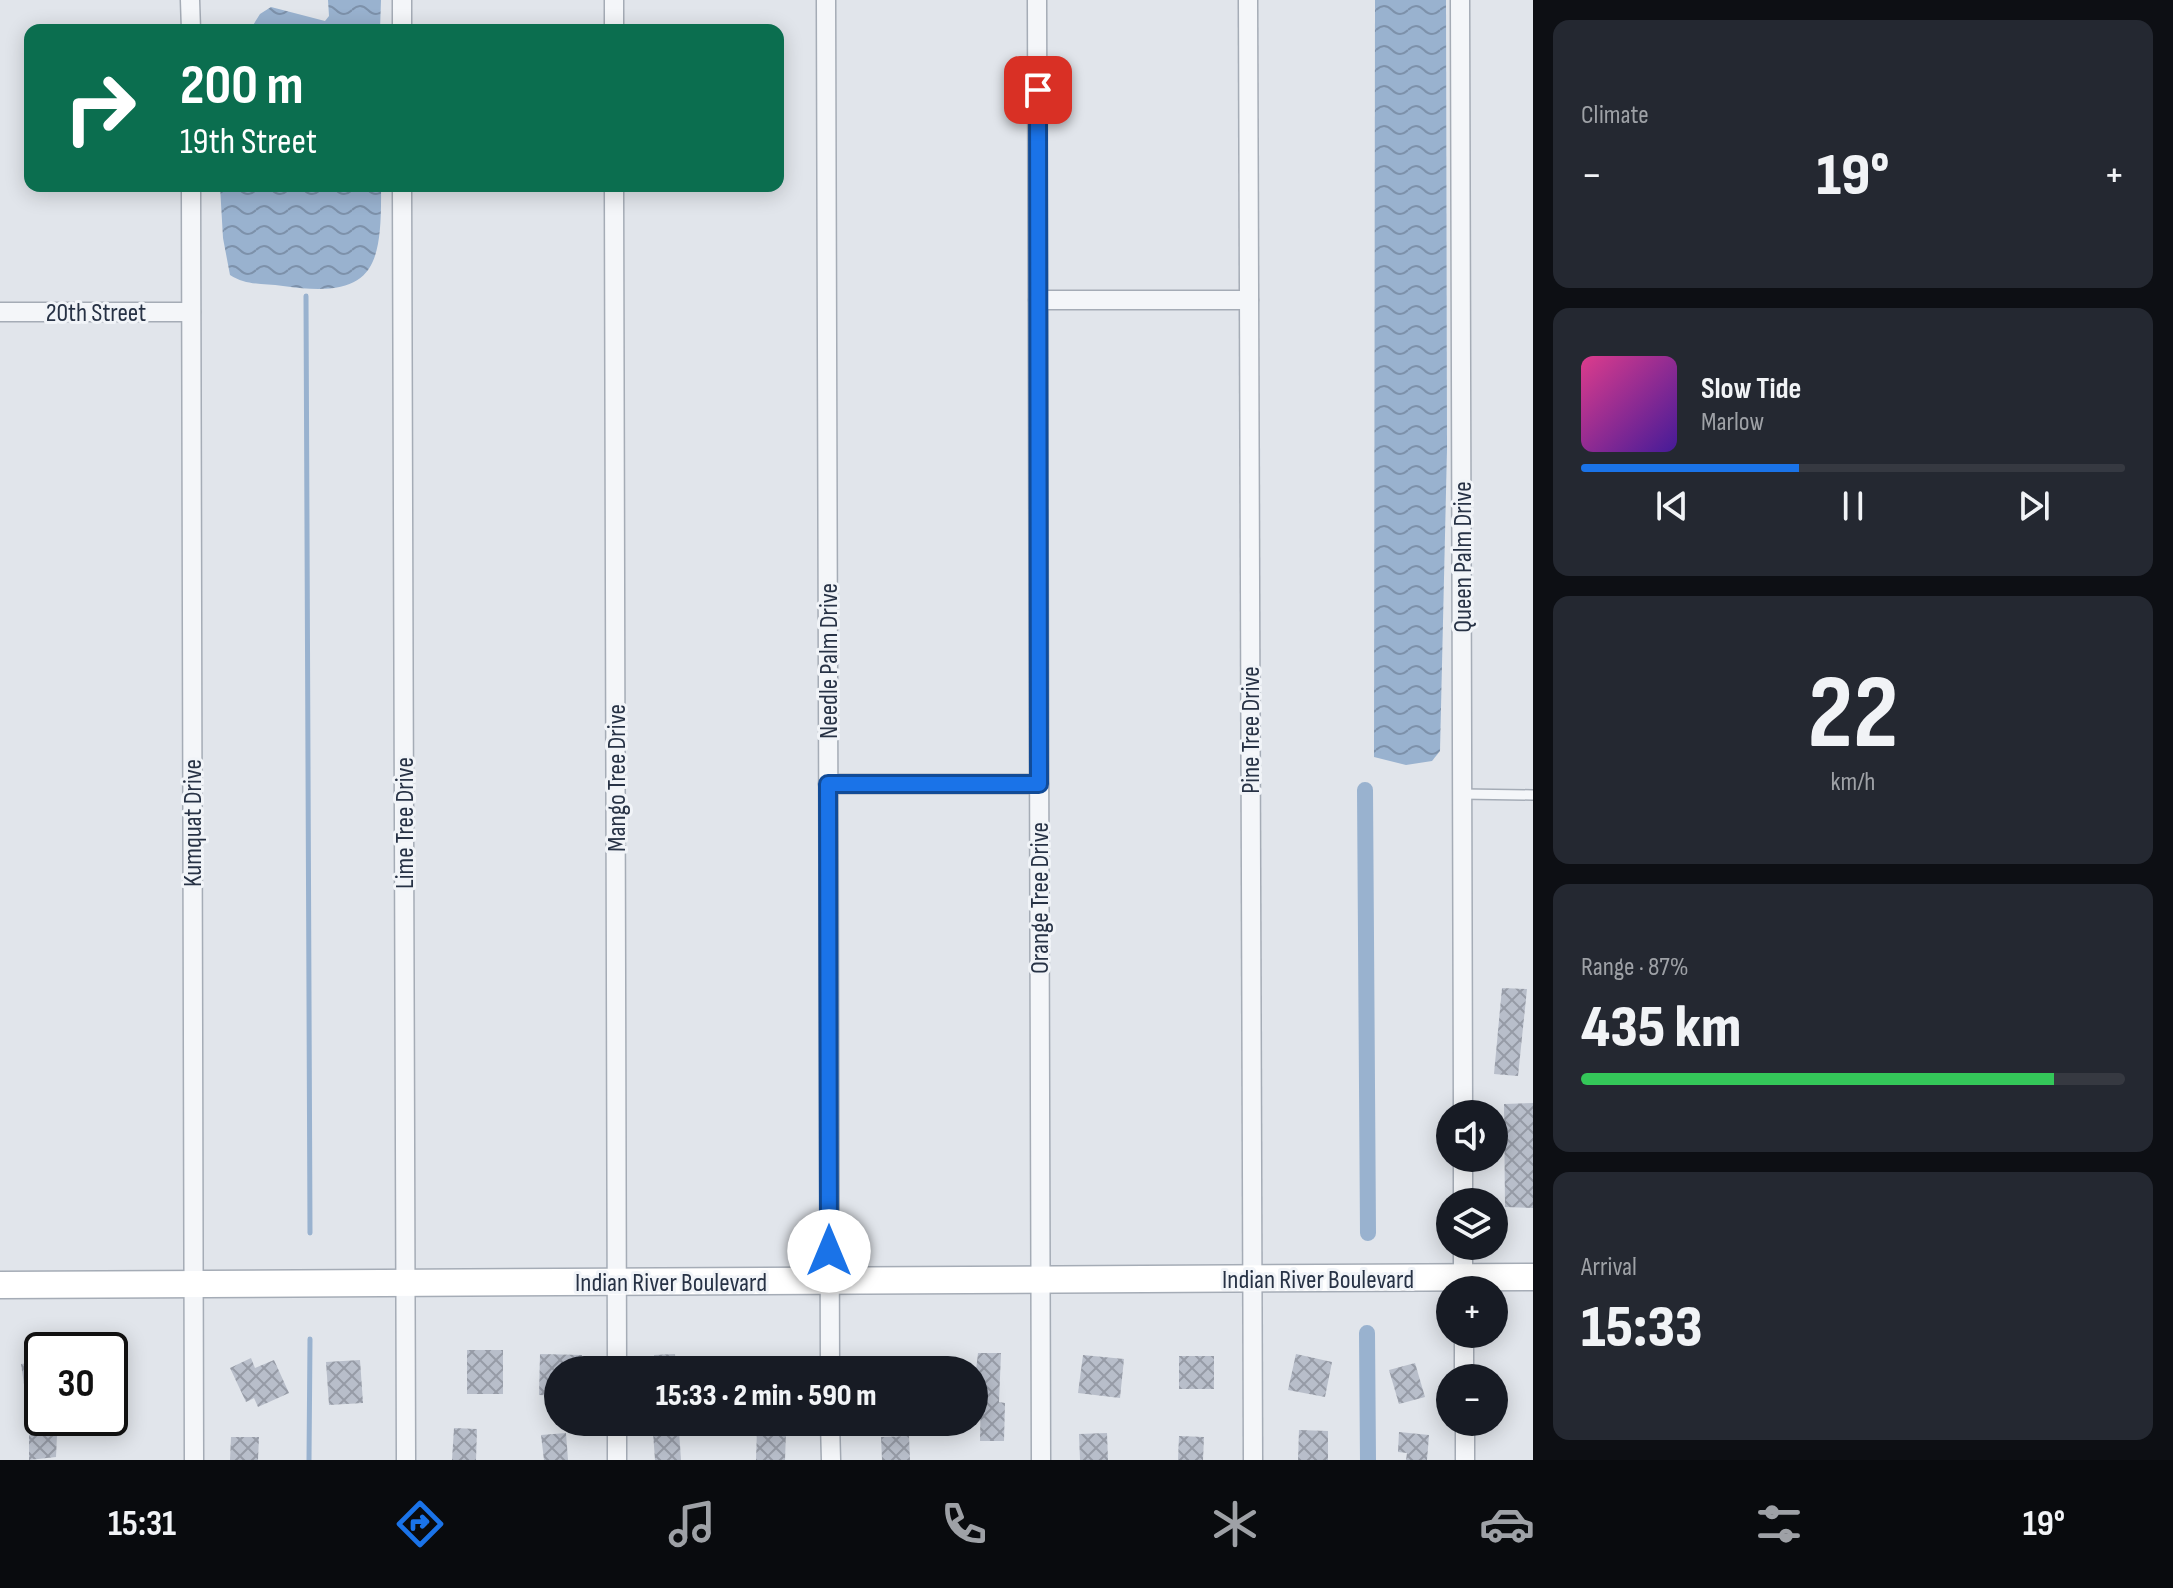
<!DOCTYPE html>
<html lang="en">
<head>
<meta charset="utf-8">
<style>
  body { margin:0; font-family:"Sofia Sans Condensed",sans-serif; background:#242831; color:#f1f3f6; height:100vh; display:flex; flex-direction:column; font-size:30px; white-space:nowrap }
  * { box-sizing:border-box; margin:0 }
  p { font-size:26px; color:#9ea1a6 }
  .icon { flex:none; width:44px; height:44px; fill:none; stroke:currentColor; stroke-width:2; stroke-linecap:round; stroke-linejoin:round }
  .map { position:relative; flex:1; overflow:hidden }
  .side { display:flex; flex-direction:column; gap:20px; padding:20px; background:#0d0f14; width:640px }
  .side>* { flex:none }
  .hud { position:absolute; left:24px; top:24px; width:760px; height:168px; border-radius:16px; box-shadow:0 4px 20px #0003; background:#0b6e4f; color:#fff; overflow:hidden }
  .buttons { position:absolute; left:1436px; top:1100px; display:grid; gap:16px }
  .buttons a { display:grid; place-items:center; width:72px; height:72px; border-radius:50%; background:#171b24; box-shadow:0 4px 20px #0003; font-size:40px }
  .speed { position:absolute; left:24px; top:1332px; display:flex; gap:16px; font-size:40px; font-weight:700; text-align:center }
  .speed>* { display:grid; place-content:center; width:104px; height:104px; border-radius:50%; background:#171b24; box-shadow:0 4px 20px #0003; line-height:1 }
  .speed .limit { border:4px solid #111; border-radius:12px; background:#fff; color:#111 }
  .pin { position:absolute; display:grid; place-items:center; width:68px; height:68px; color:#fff; margin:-34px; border-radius:16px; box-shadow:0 4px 12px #0006 }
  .me { position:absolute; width:88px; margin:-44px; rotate:0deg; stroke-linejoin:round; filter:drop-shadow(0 0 6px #0008) }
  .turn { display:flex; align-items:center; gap:28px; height:168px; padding:0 24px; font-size:36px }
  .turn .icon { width:104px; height:104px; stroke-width:2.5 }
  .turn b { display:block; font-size:56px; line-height:68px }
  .big { font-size:60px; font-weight:800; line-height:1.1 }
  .side .tile { flex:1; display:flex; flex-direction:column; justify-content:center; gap:12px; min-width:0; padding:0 28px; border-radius:16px; background:#242831 }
  .side .dial { align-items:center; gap:0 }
  .dial b { font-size:104px; line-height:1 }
  .song { display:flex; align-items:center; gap:24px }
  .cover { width:96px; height:96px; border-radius:12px; background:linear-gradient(135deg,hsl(330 70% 55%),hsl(260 70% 35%)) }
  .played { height:8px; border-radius:4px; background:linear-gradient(90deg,#1a73e8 40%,#363941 40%) }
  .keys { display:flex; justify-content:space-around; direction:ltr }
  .heat { display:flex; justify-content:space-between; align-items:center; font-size:44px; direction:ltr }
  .charge { height:12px; border-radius:6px; background:linear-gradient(90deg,#34c759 87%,#363941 0) }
  .trip { position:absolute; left:544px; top:1356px; width:444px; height:80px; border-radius:40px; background:#171b24; box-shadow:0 4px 20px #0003; font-weight:800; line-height:80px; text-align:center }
  .tab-bar { display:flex; height:128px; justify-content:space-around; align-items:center; background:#090b0e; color:#9ea1a6 }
  .tab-bar .icon { width:56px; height:56px }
  .tab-bar .selected { color:#1a73e8 }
  .tab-bar b { font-size:36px; color:#f1f3f6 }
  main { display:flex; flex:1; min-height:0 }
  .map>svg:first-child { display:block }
</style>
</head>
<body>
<main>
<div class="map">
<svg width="1533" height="1460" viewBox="0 0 1533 1460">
  <defs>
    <pattern id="water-waves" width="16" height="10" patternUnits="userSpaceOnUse" patternTransform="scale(2)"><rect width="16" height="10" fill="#99b2cf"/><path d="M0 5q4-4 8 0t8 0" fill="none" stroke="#7d91aa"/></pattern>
    <pattern id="building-cross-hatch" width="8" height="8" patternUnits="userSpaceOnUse" patternTransform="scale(2)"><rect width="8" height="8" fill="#b8beca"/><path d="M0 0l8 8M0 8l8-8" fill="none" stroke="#969ba6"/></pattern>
  </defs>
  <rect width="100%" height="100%" fill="#e1e5eb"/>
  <g fill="url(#water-waves)">
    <path d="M328,0h53l-1,30h-130l10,-16 11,-7 54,14 4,-5z"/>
    <path d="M1375,0h71l1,449 -7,302 -8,10 -26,4 -32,-8z"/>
    <path d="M220,186h161c1,83 -7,113 -98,100 -20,-3 -36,0 -53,-11l-7,-37z"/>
  </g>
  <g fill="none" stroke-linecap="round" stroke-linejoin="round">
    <g stroke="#99b2cf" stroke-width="5">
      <path d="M306,296l4,937"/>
      <path d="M309,1460l1,-121"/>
    </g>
    <g stroke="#99b2cf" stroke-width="16">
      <path d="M1365,790l3,443"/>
      <path d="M1367,1333l1,127"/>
    </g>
  </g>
  <g fill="url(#building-cross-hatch)">
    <path d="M1502,988l25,1 -9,87 -24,-2z"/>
    <path d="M1533,1103v105l-28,-1 -1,-103z"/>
    <rect x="467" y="1350" width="36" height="44"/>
    <path d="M978,1353h23l-2,49 6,1 -1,38h-24l1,-53h-7z"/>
    <path d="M540,1354l42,1 -1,15h-23v26l-19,-1z"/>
    <path d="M675,1354l1,16h-21l-1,-15z"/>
    <path d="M1296,1354l36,8 -7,35 -37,-7z"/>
    <path d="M1083,1355l41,4 -4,39 -42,-5z"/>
    <path d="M763,1356l26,1v13h-26z"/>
    <rect x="1179" y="1356" width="35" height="33"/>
    <path d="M251,1358l4,10 19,-8 15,33 -31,14 -4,-9 -8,4 -16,-34z"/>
    <path d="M360,1360l3,43 -34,2 -3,-43z"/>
    <path d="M42,1361v28l-17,2 -4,-27z"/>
    <path d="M1415,1363l10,34 -26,7 -10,-34z"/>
    <path d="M454,1428l23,1 -1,31h-24z"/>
    <path d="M757,1429l29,2 -1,29h-29z"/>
    <path d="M1299,1430l29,1v29h-30z"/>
    <path d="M679,1431l2,29h-26l-2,-28z"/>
    <path d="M1399,1432l30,3 -2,25h-21l1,-7 -9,-1z"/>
    <path d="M566,1433l2,27h-24l-3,-25z"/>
    <path d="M1107,1433l1,27h-28l-1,-26z"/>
    <path d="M29,1435h28l-1,22 -27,3z"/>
    <path d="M909,1436l1,24h-28l-1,-23z"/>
    <path d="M1179,1436l25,1 -1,23h-25z"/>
    <path d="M231,1437h28l-1,23h-28z"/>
  </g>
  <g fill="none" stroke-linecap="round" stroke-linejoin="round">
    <defs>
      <path id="lane" d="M1462,794l71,1"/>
      <g id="street">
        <path d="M190,0l1,30"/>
        <path d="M402,0v30"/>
        <path d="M614,0v30"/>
        <path d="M826,0l4,1370"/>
        <path d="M1037,0l4,1460"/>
        <path d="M1248,0l5,1460"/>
        <path d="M1460,0l3,1114"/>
        <path d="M191,186l3,1274"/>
        <path d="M402,186l4,1274"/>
        <path d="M614,186l3,1184"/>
        <path d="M1038,300h211"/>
        <path d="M0,312h191"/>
        <path d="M828,784h211"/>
        <path d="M1463,1158v44"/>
        <path d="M1463,1246v41"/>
        <path d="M1464,1334v44"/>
        <path d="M617,1422v38"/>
        <path d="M830,1422l1,38"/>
        <path d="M1465,1422v38"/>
      </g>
      <path id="secondary" d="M0,1285l1533,-8"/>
    </defs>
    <use href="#lane" stroke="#a5acb6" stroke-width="12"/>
    <use href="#street" stroke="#a5acb6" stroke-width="21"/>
    <use href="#secondary" stroke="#a5acb6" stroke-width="29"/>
    <use href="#lane" stroke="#f4f6f9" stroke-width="9"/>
    <use href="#street" stroke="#f4f6f9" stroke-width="18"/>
    <use href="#secondary" stroke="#fff" stroke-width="26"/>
  </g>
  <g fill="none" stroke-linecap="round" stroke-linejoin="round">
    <defs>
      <path id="route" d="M829,1251l-1,-467h211l-1,-694"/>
    </defs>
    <use href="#route" stroke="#114b97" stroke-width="20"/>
    <use href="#route" stroke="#1a73e8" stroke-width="14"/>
  </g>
  <g text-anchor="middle" stroke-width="6" stroke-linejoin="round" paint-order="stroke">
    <g font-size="26" fill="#273245" stroke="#f1f4f8">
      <text x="96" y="321">20th Street</text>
      <text transform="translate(1462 557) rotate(-90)" y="9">Queen Palm Drive</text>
      <text transform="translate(828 661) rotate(-90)" y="9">Needle Palm Drive</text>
      <text transform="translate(1250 730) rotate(-90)" y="9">Pine Tree Drive</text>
      <text transform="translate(616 778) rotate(-90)" y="9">Mango Tree Drive</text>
      <text transform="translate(192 823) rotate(-90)" y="9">Kumquat Drive</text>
      <text transform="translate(404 823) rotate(-90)" y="9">Lime Tree Drive</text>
      <text transform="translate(1039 898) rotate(-90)" y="9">Orange Tree Drive</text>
      <text x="1318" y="1288">Indian River Boulevard</text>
      <text x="671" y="1291">Indian River Boulevard</text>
    </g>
  </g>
</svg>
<div class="buttons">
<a><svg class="icon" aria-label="sound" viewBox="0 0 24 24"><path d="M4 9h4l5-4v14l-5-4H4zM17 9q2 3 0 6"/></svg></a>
<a><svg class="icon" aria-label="layers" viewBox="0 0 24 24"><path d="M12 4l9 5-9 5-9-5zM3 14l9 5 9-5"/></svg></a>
<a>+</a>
<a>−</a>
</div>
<div class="speed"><div class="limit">30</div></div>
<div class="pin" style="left:1038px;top:90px;background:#d93025"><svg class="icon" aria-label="arrive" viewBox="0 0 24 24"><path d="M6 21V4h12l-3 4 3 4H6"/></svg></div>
<svg class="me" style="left:829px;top:1251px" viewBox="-20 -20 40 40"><circle r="19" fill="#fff"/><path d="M0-13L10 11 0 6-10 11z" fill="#1a73e8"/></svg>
<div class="trip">15:33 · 2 min · 590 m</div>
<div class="hud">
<div class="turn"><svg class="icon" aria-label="right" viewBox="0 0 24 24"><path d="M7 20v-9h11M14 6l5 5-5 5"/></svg><div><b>200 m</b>19th Street</div></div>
</div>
</div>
<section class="side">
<div class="tile"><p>Climate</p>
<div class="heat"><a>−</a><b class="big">19°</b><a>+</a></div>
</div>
<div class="tile">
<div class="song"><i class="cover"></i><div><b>Slow Tide</b><p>Marlow</p></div></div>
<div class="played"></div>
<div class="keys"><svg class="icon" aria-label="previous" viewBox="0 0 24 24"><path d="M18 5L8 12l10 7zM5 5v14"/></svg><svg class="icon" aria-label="pause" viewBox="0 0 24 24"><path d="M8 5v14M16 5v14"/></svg><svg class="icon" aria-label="next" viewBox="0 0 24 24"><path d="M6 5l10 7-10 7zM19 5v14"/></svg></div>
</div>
<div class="tile dial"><b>22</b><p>km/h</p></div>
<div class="tile"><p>Range · 87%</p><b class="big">435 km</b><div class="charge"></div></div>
<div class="tile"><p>Arrival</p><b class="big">15:33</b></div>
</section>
</main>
<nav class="tab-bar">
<b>15:31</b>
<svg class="icon selected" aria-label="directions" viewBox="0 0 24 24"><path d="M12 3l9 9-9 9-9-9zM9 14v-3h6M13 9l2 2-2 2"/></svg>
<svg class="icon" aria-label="music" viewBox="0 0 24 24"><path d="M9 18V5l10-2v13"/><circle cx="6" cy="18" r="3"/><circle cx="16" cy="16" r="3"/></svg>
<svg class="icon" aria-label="phone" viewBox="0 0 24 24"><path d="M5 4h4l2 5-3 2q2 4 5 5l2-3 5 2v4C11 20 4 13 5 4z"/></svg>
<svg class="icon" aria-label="climate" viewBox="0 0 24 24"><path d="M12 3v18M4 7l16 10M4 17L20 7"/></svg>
<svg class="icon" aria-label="car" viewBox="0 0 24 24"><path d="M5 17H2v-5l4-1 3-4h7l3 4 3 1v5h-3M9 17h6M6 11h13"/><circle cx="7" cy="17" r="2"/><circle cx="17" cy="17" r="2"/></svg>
<svg class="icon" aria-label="filters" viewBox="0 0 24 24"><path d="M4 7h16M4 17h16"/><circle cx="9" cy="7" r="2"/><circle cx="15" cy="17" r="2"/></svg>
<b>19°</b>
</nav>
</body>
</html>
